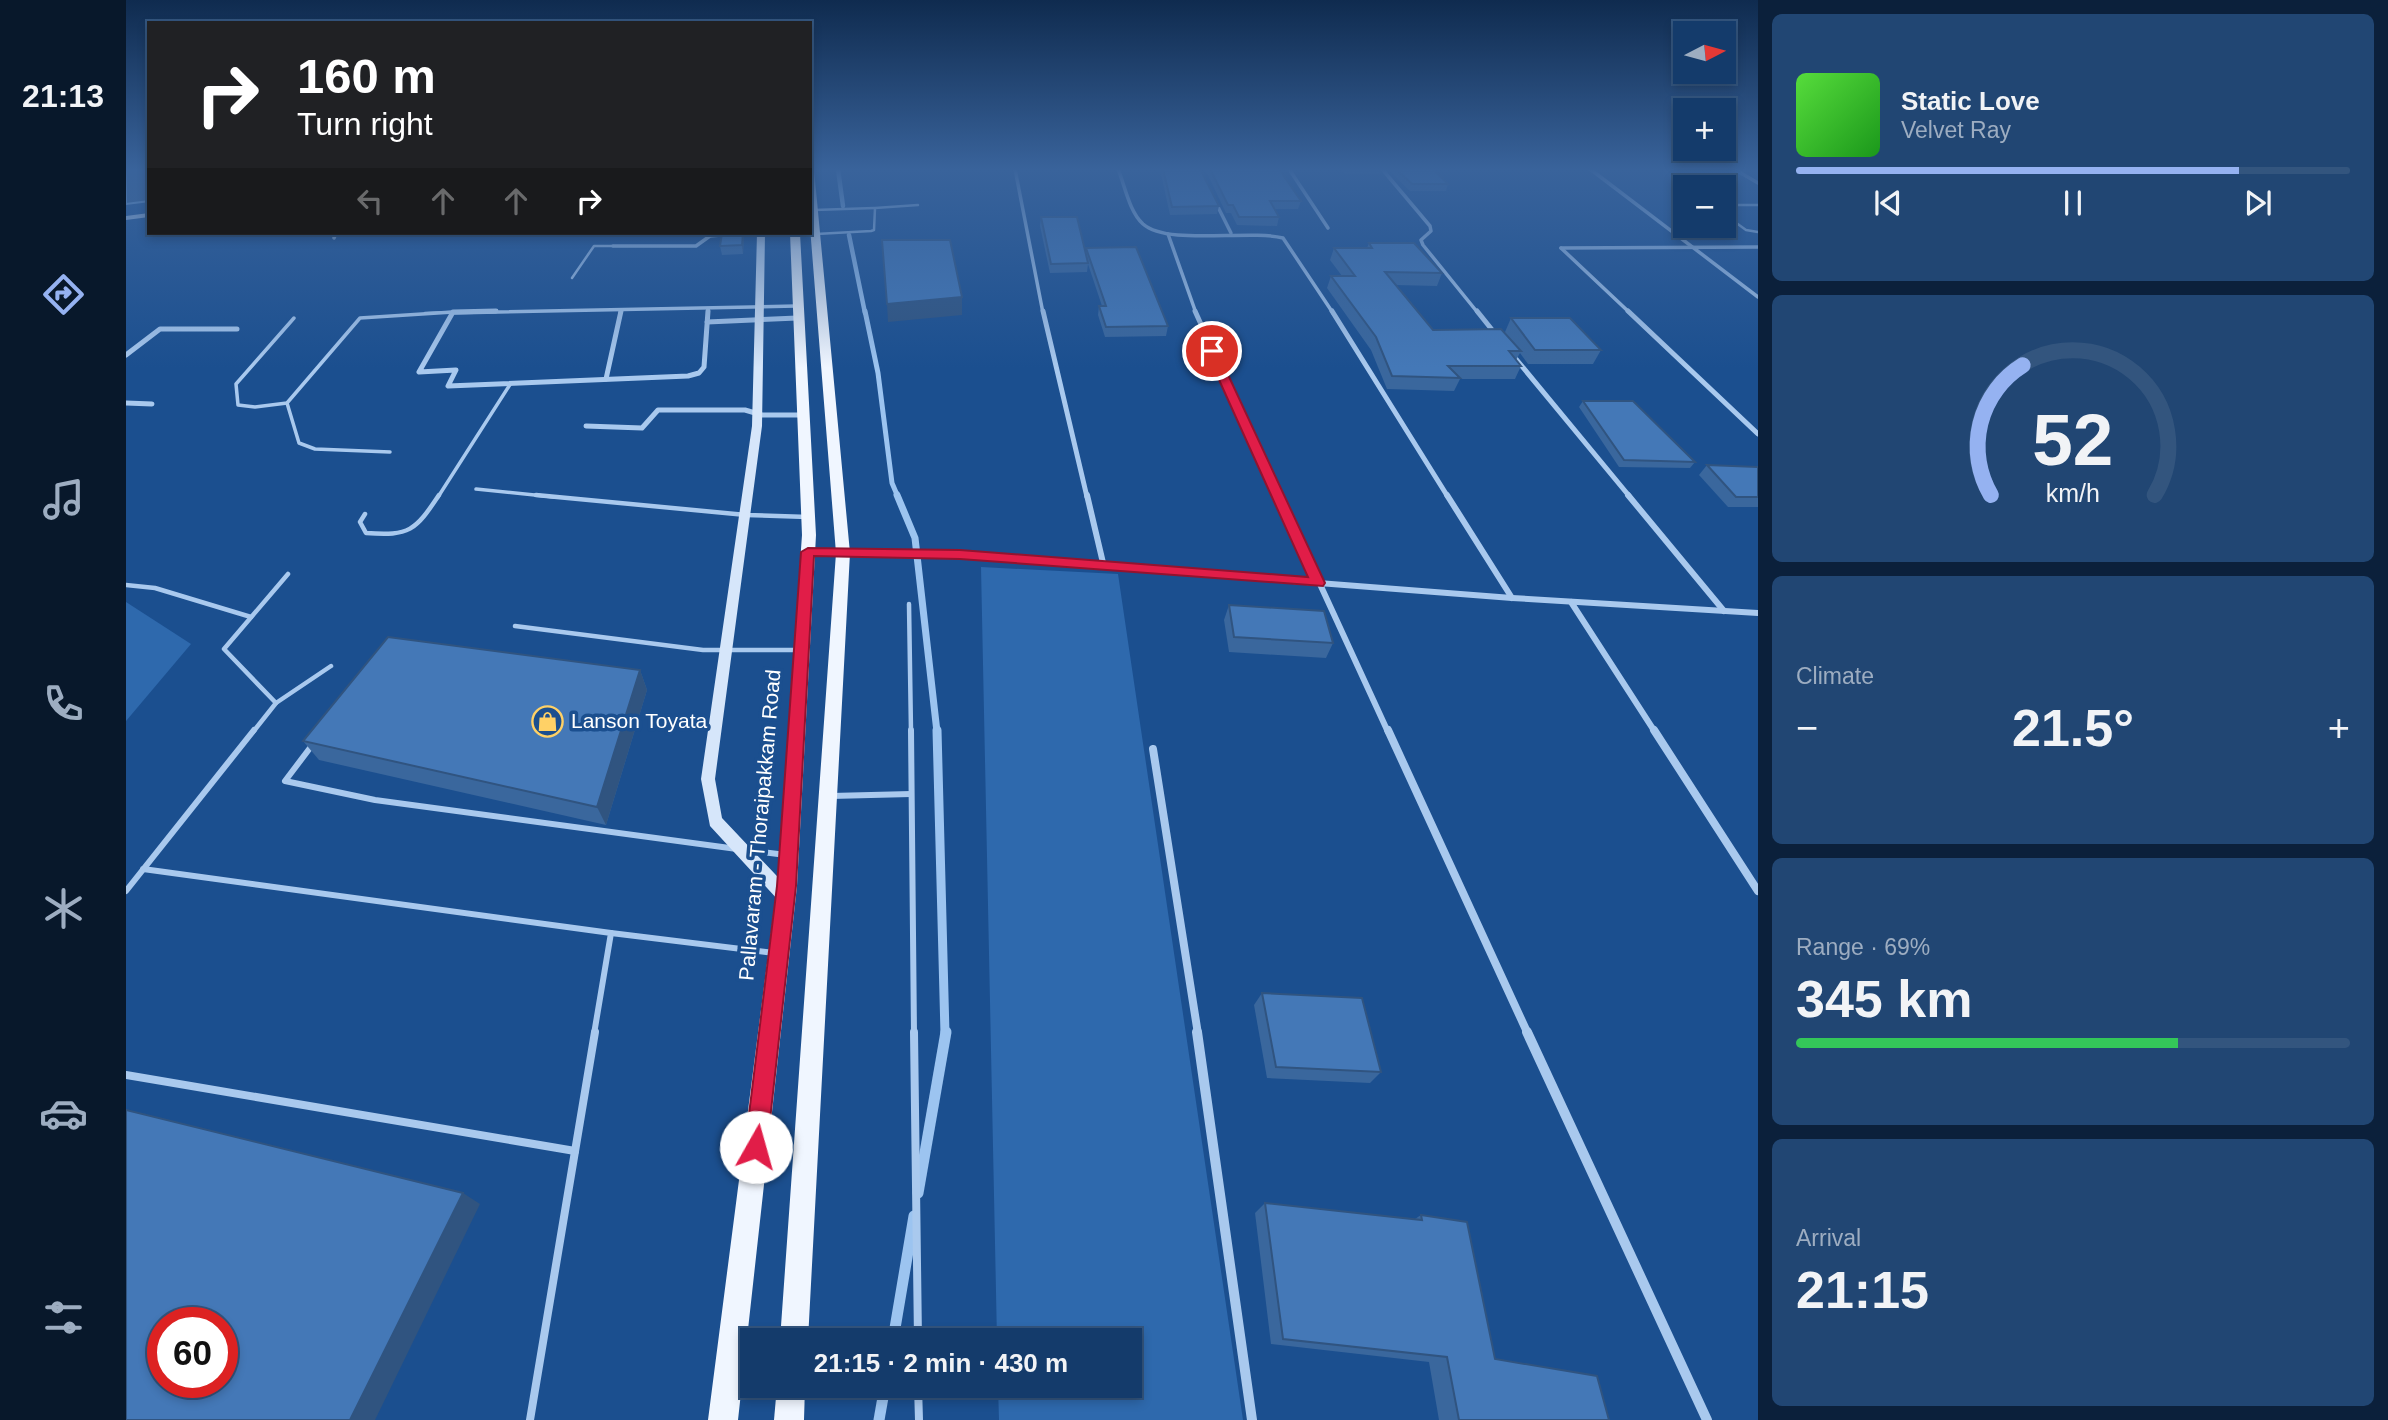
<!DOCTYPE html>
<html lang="en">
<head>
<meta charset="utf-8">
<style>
  body { margin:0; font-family:Arial,sans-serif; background:#214673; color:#f1f3f6; height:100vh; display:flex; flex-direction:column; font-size:26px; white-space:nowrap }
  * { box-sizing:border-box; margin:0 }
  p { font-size:23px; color:#9dadc1 }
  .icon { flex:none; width:38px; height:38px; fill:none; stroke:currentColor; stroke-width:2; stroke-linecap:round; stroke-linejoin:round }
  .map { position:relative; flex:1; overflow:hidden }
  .panel { display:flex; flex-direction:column; gap:14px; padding:14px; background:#0b203b; width:630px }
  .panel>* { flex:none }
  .top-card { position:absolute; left:21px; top:21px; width:665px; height:214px; border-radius:0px; box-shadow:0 4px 10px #0003,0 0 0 2px #33557e; background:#202124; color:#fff; overflow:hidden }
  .needle { width:46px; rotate:84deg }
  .tools { position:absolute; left:1547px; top:21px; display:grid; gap:14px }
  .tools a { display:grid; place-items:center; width:63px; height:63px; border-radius:0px; background:#143b6b; box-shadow:0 4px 10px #0003,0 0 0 2px #33557e; font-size:35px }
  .speed { position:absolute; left:21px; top:1307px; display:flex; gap:14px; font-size:35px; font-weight:700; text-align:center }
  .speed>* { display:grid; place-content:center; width:91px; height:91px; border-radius:50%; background:#143b6b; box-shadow:0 4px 10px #0003,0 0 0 2px #33557e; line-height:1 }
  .speed .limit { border:10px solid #d22; background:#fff; color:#111 }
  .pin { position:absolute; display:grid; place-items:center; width:60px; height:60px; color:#fff; margin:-30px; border:4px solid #fff; border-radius:50%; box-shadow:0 2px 7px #0007 }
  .me { position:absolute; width:77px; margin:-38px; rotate:7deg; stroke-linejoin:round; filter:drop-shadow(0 0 5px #0008) }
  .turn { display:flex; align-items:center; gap:24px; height:147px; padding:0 35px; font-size:32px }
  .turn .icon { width:91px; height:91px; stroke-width:2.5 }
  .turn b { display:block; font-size:49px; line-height:60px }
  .lanes { display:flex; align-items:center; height:66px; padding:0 35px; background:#0003; justify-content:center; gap:35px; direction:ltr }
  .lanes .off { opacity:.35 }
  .big { font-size:52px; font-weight:700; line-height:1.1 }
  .panel .widget { flex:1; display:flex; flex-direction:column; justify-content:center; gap:10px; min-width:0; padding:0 24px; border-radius:10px; background:#214673 }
  .panel .dial { align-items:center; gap:0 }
  .dial svg { height:182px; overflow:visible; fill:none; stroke:#33557e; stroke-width:7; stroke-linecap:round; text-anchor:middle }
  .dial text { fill:#f1f3f6; stroke:none }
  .song { display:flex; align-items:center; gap:21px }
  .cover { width:84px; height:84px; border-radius:10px; background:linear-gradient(135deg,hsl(110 70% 55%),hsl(120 70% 35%)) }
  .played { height:7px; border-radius:4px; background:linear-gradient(90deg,#95b2f1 80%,#33557e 80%) }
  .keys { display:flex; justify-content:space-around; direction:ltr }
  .heat { display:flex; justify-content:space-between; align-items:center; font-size:38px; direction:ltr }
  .charge { height:10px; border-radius:5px; background:linear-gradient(90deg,#34c759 69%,#33557e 0) }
  .trip { position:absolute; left:614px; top:1328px; width:402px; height:70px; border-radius:0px; background:#143b6b; box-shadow:0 4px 10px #0003,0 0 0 2px #33557e; font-weight:700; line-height:70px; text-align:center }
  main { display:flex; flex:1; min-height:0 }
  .dock { display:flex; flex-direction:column; width:126px; justify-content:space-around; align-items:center; background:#08182b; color:#9dadc1 }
  .dock .icon { width:49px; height:49px }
  .dock .active { color:#95b2f1 }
  .dock b { font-size:32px; color:#f1f3f6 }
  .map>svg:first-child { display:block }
</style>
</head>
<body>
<main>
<nav class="dock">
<b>21:13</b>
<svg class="icon active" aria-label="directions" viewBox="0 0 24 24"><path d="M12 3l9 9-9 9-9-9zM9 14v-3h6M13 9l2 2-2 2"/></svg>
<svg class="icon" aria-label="music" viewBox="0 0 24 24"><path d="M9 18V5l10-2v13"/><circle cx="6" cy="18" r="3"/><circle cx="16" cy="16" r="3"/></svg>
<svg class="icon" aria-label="phone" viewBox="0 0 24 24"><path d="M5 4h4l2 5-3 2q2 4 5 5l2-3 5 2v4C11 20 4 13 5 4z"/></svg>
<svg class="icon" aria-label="climate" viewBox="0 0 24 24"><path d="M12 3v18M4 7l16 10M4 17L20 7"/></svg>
<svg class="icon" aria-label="car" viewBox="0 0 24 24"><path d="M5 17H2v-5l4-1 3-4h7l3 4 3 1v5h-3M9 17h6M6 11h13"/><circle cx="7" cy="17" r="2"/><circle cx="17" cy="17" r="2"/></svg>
<svg class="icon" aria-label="filters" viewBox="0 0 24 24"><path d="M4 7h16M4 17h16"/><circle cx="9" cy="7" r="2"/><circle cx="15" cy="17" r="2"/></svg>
</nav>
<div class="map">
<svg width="1632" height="1420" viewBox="0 0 1632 1420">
  <rect width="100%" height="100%" fill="#1b4f8f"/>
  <g fill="#2e69ad">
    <path d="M855,567l137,7 125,846h-244l-1,-34h132v-46h-133z"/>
    <path d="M0,602l65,42 -65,77z"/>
  </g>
  <path fill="#3c6290" stroke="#9cc4f0" stroke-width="2" d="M0,169h23v32l-23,3z"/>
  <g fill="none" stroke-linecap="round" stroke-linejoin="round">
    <g stroke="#9cc4f0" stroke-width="4.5">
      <path d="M712,169l5,37"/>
      <path d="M723,235l16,78"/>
    </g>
    <path stroke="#9cc4f0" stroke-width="5" d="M739,311l13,62 14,110 6,14"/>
    <path stroke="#9cc4f0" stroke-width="7" d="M771,495l18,43 22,194"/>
    <path stroke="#9cc4f0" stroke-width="9" d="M811,730l8,304"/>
    <g stroke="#9cc4f0" stroke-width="11">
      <path d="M792,1193l28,-161"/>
      <path d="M767,1340l21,-124"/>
      <path d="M753,1420l6,-34"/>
    </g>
    <g stroke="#a9c9ee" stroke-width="2.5">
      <path d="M1598,205h34"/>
      <path d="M688,210l60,-2"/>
      <path d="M1598,214l22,16 12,2"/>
      <path d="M690,234l55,-3 3,-1 1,-22 43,-3"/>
      <path d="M446,278l22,-32h19"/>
      <path d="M299,313l28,-1"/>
    </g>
    <g stroke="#a9c9ee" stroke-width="3.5">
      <path d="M168,318l-58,66 2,21 17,2 32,-4 73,-85 93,-6"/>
      <path d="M161,403l12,40 16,6 75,3"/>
      <path d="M350,489l78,8"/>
      <path d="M312,497l73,-114"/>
    </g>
    <g stroke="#a9c9ee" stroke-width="4.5">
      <path d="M410,495l210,20 62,2"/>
      <path d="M239,514l-5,8 6,11c44,3 49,-2 73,-38"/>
      <path d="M162,574l-64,75 52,54 55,-37"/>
      <path d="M0,585l29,3 96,29"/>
      <path d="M783,604l2,128"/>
      <path d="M389,626l188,24h96"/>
      <path d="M127,732l23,-29"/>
    </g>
    <g stroke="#a9c9ee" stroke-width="6">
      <path d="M785,730l3,304"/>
      <path d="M187,744l-28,37 90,19 362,49"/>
      <path d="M705,796l80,-2"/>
      <path d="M621,850l39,5"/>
      <path d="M17,869l468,64 -17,101"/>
      <path d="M0,891l128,-161"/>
      <path d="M485,933l163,20"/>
    </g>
    <g stroke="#a9c9ee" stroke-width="8">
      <path d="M788,1032l4,308"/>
      <path d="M0,1075l449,76"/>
      <path d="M792,1386l1,34"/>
      <path d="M404,1420l65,-388"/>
    </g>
    <g stroke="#a9c9ee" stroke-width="3.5">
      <path d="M889,169l28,144"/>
      <path d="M992,169c7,17 11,42 25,55 25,22 105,5 140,14l50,75"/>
      <path d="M1163,169l39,59"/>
      <path d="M1256,169l48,57 1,5 -10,9 2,5 55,68"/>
      <path d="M1464,169l168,128"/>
      <path d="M1608,169l24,14"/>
      <path d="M1089,201l16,32"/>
      <path d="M1042,234l28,79"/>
      <path d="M208,238l2,-5"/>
      <path d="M487,246h83l14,-10 32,-3"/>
      <path d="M1435,248l69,65"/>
      <path d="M1435,248l197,-1"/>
      <path d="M326,313l344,-7"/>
      <path d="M494,313l1,-3"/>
      <path d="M582,313v-4"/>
    </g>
    <g stroke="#a9c9ee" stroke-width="5">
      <path d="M370,311l-43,1 -34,60 37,-2 -8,16 240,-10 11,-3 5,-6 4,-56"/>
      <path d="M917,311l44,186"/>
      <path d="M1069,311l84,186"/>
      <path d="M1206,311l116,186"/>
      <path d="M1351,311l20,25"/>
      <path d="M1502,311l130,123"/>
      <path d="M581,322l90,-4"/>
      <path d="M1385,353l119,144"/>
      <path d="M0,355l34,-26h77"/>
      <path d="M480,379l15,-68"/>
      <path d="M0,403l26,1"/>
      <path d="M460,426l56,2 16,-18h87l17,5h41"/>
    </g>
    <g stroke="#a9c9ee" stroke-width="6">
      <path d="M961,495l17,72"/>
      <path d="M1153,495l109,237"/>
      <path d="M1321,495l65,103"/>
      <path d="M1502,495l96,116"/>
      <path d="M682,552l151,3 553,43 246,15"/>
      <path d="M1445,602l84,130"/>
    </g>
    <g stroke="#a9c9ee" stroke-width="8">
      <path d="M1262,730l140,304"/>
      <path d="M1528,730l104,161"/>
      <path d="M1027,749l45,285"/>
    </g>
    <g stroke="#a9c9ee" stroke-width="10">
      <path d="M1071,1032l55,388"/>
      <path d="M1401,1032l180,388"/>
    </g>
    <g fill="#d6e6fa" fill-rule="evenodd">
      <path d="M23,213v4l-23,3v-4z"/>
      <path d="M631,233h8l-3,193 -47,353 7,39 69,73 2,5 -2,5 -6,2 -6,-2 -69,-75 -9,-47 51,-353z"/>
    </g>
    <g fill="#f0f6ff" fill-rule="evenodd">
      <path d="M684,169h4l36,384 -42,787h-28l56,-787 -26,-326z"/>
      <path d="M664,233h10l16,302 -19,351 -59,534h-30l69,-534 25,-351z"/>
      <path d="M651,1386h28l-1,34h-30z"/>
    </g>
  </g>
  <g fill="#3a679d">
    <path d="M1032,169h42l19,37 -2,8 -47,1 -9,-41z"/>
    <path d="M1079,169h74l22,32 -3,8h-24l5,8 -2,9 -40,-1 -6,-12h-5z"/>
    <path d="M1215,169h41l-2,5h-35z"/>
    <path d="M1261,169h46l15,15 -2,7h-36z"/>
    <path d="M915,217l45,37v-6l82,78 -2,10 -61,1 -7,-22 1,-9h3l-14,-42 -1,8 -37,1 -10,-47z"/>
    <path d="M596,233h22l-1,21 -21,1 -2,-9z"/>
    <path d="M1243,243l73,30 -5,13 -42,-1 38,45 72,2 6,-14 90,32 -8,14h-65l-8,-11 -4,7 5,6 -6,13h-55l-6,12 -67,-2 -16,-39 -44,-62 4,-12h11l-12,-16 4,-12h33z"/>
    <path d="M1457,401l112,61 -5,6 -71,-1 -40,-60z"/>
    <path d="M1581,465l51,2v40h-30l-29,-32z"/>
    <path d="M1103,605l104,38 -7,15 -97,-6 -5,-32z"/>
    <path d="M514,670l7,20 -41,135 -287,-65 -16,-19z"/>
    <path d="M1136,993l119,79 -11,11 -103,-5 -13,-73z"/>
    <path d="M1139,1203l150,16 6,-4 74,144 114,61h-170l-10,-58 -158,-18 -16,-131z"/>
  </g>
  <g fill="#305480">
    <path d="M617,233h1v4l-1,17 -1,-9z"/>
    <path d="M836,297v18l-74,7 -1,-18z"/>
    <path d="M514,670l7,20 -41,135 -9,-18z"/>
    <path d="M337,1193l17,11 -105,216h-25z"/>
  </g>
  <g fill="#4478b7" stroke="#305480" stroke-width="2" fill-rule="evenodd">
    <path d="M1037,169h37l19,37 -47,1z"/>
    <path d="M1084,169h69l22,32h-31l9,16h-40l-6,-12h-5z"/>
    <path d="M1270,169h37l15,15h-36z"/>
    <path d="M915,217h36l11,46 -37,1z"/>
    <path d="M596,233h21l-1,12 -22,1z"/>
    <path d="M756,240h68l12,57 -75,7z"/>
    <path d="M1243,243h45l28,30 -57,-1 48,58 68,-1 20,22h-12l12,15h-73l12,12 -68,-2 -16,-39 -45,-61h24l-21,-28h38z"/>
    <path d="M1010,247l32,79 -62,1 -7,-21h7l-20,-58z"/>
    <path d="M1385,318h59l31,32h-66z"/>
    <path d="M1457,401h50l62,61 -71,-2z"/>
    <path d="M1581,465l51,2v30h-22z"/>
    <path d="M1103,605l95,6 9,32 -99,-6z"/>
    <path d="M262,637l252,33 -43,137 -294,-66z"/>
    <path d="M1136,993l100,5 19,74 -105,-5z"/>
    <path d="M0,1110l337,83 -113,227h-224zM37,1323h59v59h-59z"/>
    <path d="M1139,1203l157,17 -1,-5 46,7 28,137 102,17 12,44h-150l-12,-63 -164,-18z"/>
  </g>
  <linearGradient id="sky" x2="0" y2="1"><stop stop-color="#0f2b4f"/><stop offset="0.46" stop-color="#39639b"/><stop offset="1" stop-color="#39639b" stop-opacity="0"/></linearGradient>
  <rect width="1632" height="368" fill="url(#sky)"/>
  <path fill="#e11d48" stroke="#92132f" stroke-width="2" d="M1086,347l5,4 108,232 -2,3 -363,-27 -146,-3 -18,330 -29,261 -3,8 -8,3 -8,-3 -3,-8 32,-261 24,-334 7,-4 152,2 348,27 -102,-226z"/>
  <defs>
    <symbol id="shop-ring" viewBox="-11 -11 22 22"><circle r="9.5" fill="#1b4f8f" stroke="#ffd166" stroke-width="1.5"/><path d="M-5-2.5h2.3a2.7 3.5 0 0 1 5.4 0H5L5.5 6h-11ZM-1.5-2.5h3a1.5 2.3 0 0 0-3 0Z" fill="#ffd166"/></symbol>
  </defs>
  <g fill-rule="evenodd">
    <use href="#shop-ring" x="404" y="704" width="35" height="35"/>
  </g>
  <g text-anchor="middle" stroke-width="7" stroke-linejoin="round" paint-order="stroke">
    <g font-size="21" fill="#fff" stroke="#1b4f8f" text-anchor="start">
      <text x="445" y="728">Lanson Toyata</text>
    </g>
    <g font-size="21" fill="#fff" stroke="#1b4f8f">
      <text transform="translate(634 825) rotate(-85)" y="7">Pallavaram - Thoraipakkam Road</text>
    </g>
  </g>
</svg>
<div class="tools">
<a><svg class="needle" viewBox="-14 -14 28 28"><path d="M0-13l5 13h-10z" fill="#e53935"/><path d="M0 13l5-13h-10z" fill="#9dadc1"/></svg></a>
<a>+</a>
<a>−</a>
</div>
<div class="speed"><div class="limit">60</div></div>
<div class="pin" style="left:1086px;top:351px;background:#d93025"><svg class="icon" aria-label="arrive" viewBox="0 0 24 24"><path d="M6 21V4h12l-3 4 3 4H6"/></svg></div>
<svg class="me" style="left:630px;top:1147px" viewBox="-20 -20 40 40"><circle r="19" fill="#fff"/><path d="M0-13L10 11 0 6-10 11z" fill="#e11d48"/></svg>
<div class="trip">21:15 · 2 min · 430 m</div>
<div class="top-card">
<div class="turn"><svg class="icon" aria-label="right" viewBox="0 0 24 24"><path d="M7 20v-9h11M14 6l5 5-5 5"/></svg><div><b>160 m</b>Turn right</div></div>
<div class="lanes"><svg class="icon off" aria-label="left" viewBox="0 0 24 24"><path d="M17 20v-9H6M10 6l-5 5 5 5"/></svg><svg class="icon off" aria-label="ahead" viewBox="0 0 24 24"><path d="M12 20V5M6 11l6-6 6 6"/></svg><svg class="icon off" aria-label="ahead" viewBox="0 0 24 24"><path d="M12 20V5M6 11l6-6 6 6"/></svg><svg class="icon" aria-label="right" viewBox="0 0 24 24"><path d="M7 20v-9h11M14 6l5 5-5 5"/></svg></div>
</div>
</div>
<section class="panel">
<div class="widget">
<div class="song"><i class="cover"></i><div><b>Static Love</b><p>Velvet Ray</p></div></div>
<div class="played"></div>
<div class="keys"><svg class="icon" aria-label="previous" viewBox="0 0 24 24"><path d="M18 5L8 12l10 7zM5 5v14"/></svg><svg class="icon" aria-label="pause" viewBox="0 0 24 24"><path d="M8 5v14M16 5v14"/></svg><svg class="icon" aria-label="next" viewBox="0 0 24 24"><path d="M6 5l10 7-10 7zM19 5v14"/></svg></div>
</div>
<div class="widget dial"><svg viewBox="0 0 100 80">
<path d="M14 69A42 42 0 1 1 86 69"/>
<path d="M14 69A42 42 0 0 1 28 12" stroke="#95b2f1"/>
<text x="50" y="56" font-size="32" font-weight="700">52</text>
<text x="50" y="72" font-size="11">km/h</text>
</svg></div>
<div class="widget"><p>Climate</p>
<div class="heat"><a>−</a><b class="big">21.5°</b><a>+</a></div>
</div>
<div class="widget"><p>Range · 69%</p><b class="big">345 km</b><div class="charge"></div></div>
<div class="widget"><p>Arrival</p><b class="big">21:15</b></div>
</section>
</main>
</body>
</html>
